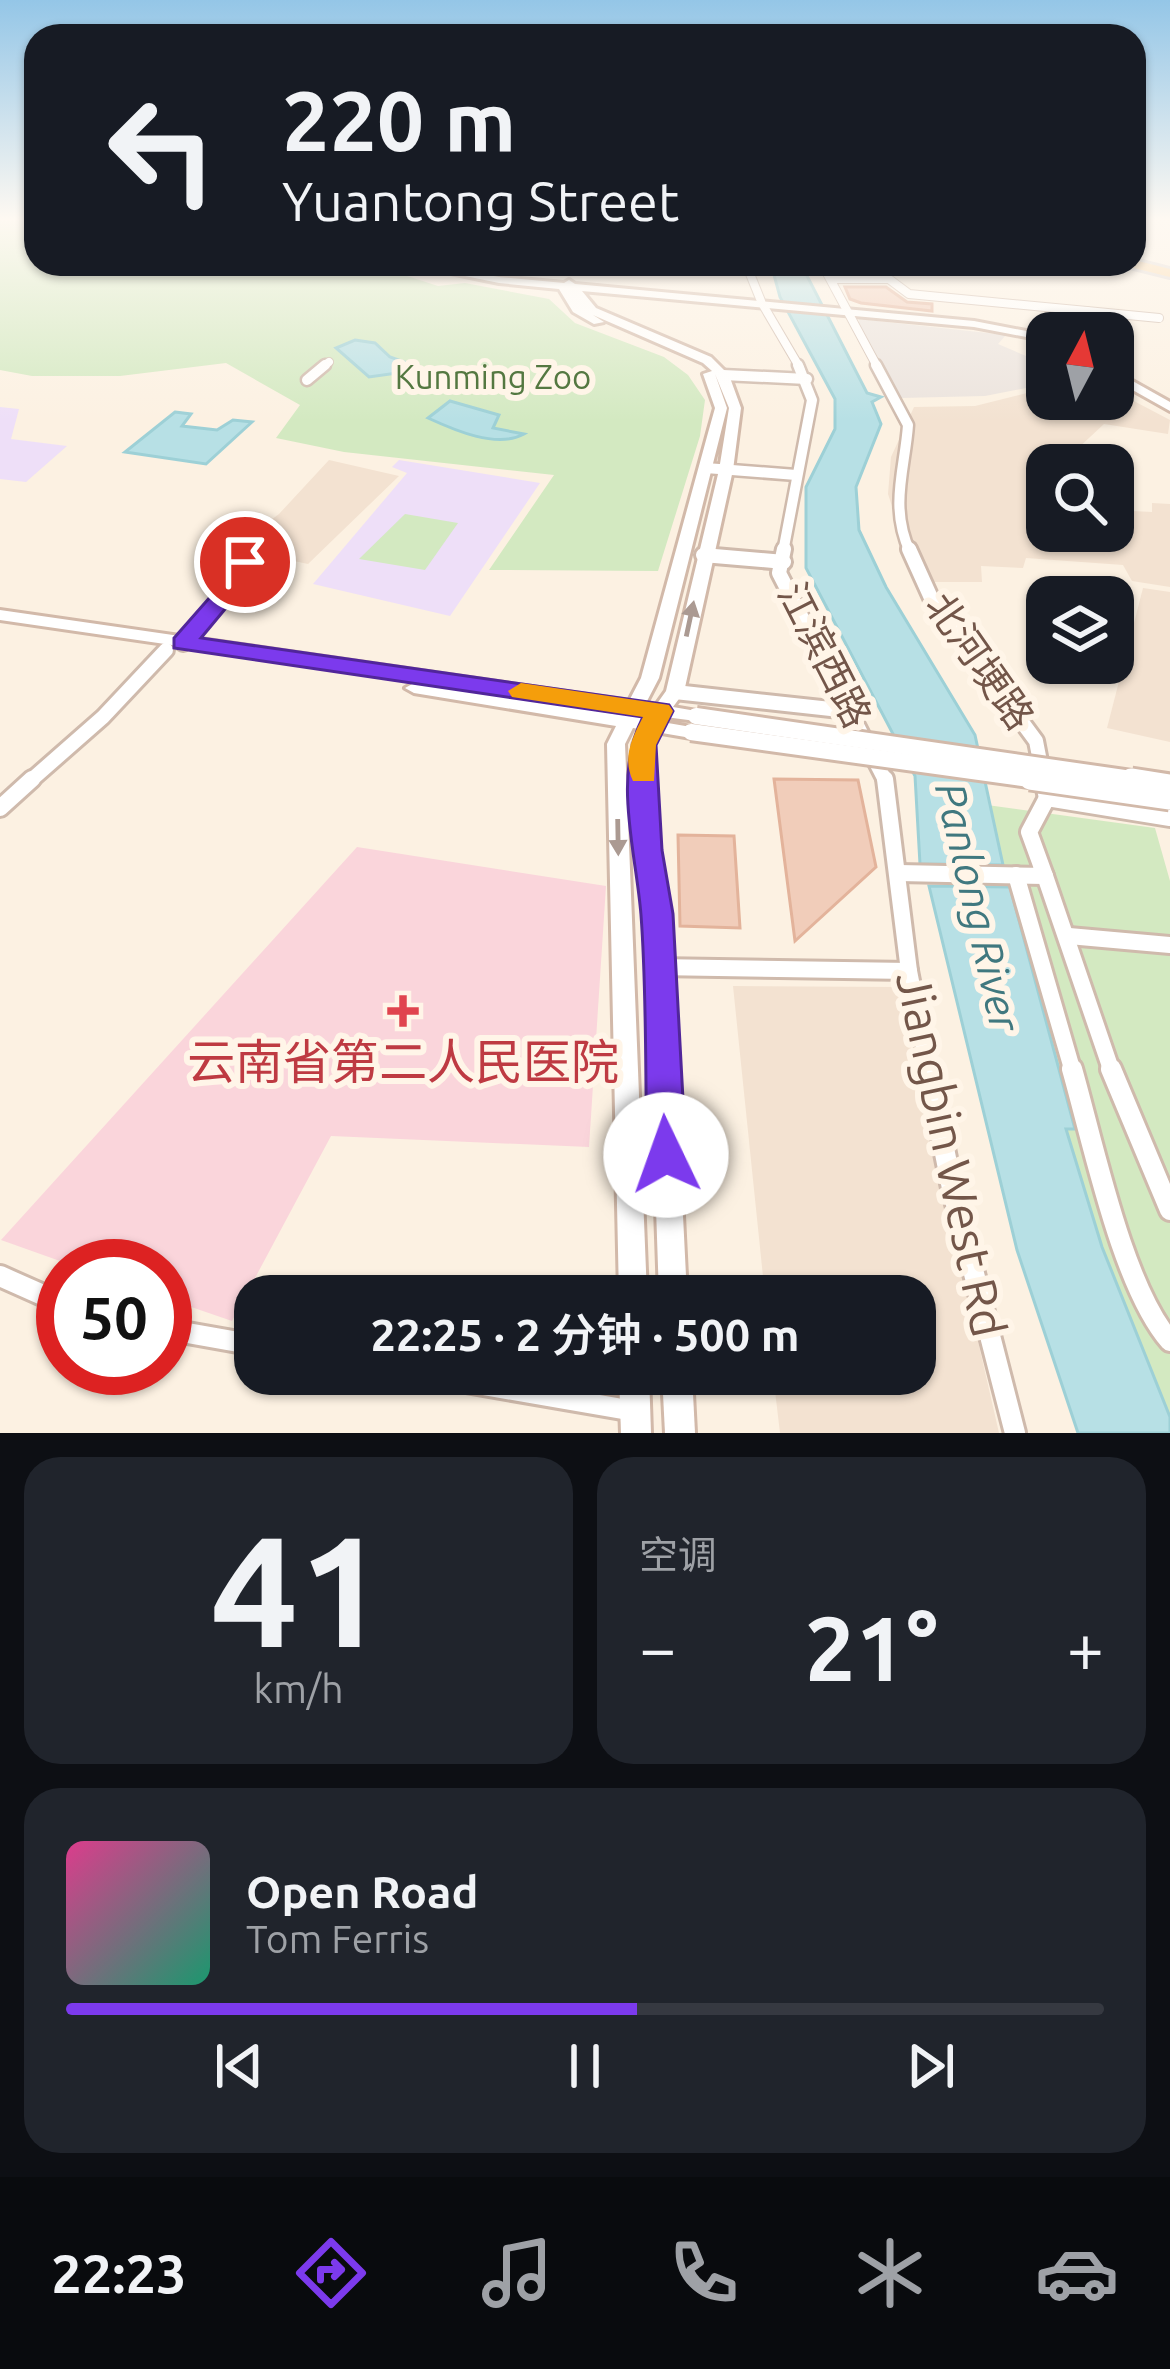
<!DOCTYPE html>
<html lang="zh">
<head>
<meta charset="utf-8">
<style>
  body { margin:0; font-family:Ubuntu,"Noto Sans SC",sans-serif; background:#20242c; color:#f1f3f6; height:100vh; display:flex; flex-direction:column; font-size:45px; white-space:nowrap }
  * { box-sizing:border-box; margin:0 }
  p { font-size:39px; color:#9ea1a6 }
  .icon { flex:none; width:66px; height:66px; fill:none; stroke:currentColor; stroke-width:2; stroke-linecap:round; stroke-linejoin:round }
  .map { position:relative; height:1433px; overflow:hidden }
  .details { display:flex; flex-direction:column; gap:24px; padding:24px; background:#0d0f14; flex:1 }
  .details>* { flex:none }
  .guide { position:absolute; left:24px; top:24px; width:1122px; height:252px; border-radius:36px; box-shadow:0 3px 9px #0004; background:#171b24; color:#f1f3f6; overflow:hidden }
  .needle { width:78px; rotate:7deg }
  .controls { position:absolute; left:1026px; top:312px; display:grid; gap:24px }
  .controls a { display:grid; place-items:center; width:108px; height:108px; border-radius:24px; background:#171b24; box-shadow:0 3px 9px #0004; font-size:60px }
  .speed { position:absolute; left:36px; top:1239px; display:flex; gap:24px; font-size:60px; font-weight:700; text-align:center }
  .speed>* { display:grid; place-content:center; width:156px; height:156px; border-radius:50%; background:#171b24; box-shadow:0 3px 9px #0004; line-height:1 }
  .speed .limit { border:18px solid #d22; background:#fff; color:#111 }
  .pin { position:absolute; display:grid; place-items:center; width:102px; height:102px; color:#fff; margin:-51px; border:6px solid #fff; border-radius:50%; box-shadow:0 3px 12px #0007 }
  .me { position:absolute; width:132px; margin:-66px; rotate:357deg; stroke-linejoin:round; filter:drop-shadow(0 0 9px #0008) }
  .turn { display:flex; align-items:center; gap:42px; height:252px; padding:0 60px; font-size:54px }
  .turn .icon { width:156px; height:156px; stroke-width:2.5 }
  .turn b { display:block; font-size:84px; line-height:102px }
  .big { font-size:90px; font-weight:600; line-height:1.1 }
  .details .card { flex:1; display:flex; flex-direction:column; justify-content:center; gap:18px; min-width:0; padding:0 42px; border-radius:36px; background:#20242c }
  .details .dial { align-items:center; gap:0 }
  .dial b { font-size:156px; line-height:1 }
  .song { display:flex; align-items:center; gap:36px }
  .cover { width:144px; height:144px; border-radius:18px; background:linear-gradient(135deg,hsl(330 70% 55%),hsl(160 70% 35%)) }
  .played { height:12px; border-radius:6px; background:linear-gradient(90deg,#7c3aed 55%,#363941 55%) }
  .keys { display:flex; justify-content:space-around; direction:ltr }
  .heat { display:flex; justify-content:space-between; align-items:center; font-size:66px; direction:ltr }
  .details .tiles { flex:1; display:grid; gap:24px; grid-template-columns:1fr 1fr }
  .card:last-child { grid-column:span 2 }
  .trip { position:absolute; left:234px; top:1275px; width:702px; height:120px; border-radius:36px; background:#171b24; box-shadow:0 3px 9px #0004; font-weight:600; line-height:120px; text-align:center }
  .menu { display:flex; height:192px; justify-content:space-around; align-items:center; background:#090b0e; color:#9ea1a6 }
  .menu .icon { width:84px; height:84px }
  .menu .current { color:#7c3aed }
  .menu b { font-size:54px; color:#f1f3f6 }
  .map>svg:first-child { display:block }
</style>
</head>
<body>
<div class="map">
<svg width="1170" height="1433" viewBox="0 0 1170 1433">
  <rect width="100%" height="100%" fill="#fcf1e2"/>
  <g fill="#f3e2d1">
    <path d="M1047,388v11h66v-9l57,30 -2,14 -64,-10 -44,41h-13v66h66v-21l39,2v-9l18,1v83l-38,-6 -9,-16 -97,-7 -3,10 -42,-2 1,16h-65l-29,-88 3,-37 23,-50 61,-1z"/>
    <path d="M329,460l70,16 -91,88 -75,-16 46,-34z"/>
    <path d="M1143,588l27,4v150l-63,-14z"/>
    <path d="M733,986l164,1 102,446h-219l-7,-59h142v-78h-150z"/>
  </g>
  <path fill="#ebe3dd" d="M859,319l147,16 -8,9 49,21v19l-62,12 -84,2 -43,-71z"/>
  <g fill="#eedff8">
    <path d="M0,407l19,2 -8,30 56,7 -41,36 -26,-3z"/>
    <path d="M399,460l141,23 -90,133 -137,-32 94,-111 -15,-6z"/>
  </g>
  <path fill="#fad5db" d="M357,847l249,39 -17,261 -258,-11 -99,185 -67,-23v-32h-91l-73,-26z"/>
  <g fill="#d3e9c1">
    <path d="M0,221h36v43h334l68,22 27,-3 84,16 26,24 89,34 24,18 17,25 -5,36 -42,135 -169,-1 65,-95 -210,-23 -68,-14 24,-33 -74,-42 -106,13h-88l-32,-6z"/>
    <path d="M405,514l53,9 -33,47 -66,-11z"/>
    <path d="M987,805l168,23 15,53v536l-68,-170 -36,-119 8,1 -64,-242 5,-1 -6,-20 -6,-1z"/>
  </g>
  <g fill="#b7e0e5" stroke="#9dd0d6" stroke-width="3">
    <path d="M771,264h30l66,129 14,4 -9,5 9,22 -25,63 3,43 27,57 89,148 28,130 -83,-1 -5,-88 -109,-208v-81l29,-58v-30l-55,-102z"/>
    <path d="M355,340l20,3 15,14 59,21 -28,4 -17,-10 -35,5 -33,-29z"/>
    <path d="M450,401l49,14 -6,13 31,6c-27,15 -70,-4 -96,-16z"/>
    <path d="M175,412l16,2 -9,12 35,4 16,-10 19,2 -46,42 -81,-12z"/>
    <path d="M929,886l81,1 65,242h-9l36,118 68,170v16h-92l-61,-183z"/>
  </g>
  <g fill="#f1cdba" stroke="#e3b39b" stroke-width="3">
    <path d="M845,287h41l21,15 25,2v7l-71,-8 -11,-4z"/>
    <path d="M774,779l84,1 18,87 -81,74z"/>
    <path d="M678,835l56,1 6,92 -60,-2z"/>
  </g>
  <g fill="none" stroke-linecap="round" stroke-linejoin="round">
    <defs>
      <g id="street-far4">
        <path d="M746,264l15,37"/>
        <path d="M822,264l56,104"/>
        <path d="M477,273l8,-9"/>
        <path d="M831,279h58l20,15 178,17 -2,10 -29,12"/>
        <path d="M763,305l37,63"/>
        <path d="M1087,311l72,7"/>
        <path d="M321,368l8,-6"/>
      </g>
      <g id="street-far3">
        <path d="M876,365l32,60c-3,44 -19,81 2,127"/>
        <path d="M723,375l84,4"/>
        <path d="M307,380l18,-15"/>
        <path d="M706,468l90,7"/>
        <path d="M783,552l29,-152 -14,-35"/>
      </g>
      <g id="street-far2">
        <path d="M784,549l-5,24 107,209"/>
        <path d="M909,549l23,51 104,141 8,41"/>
        <path d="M703,555l81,7"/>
        <path d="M183,643l61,-71 -7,-20"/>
        <path d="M675,692l174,19"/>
        <path d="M29,782l74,-65 63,-67"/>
      </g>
      <g id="street-far1">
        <path d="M885,779l24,192 20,101"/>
        <path d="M1043,779l4,19"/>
        <path d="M0,808l32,-29"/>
        <path d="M899,873l146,3 -16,-44 18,-34 123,20"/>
        <path d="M1016,875l57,197"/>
        <path d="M1045,876l67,196"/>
        <path d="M1069,936l101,9"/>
        <path d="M657,967l252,4"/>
      </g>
      <g id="street">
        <path d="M928,1069l24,119 63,245"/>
        <path d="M1072,1069c21,73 50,217 98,272"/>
        <path d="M1111,1069l59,141"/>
        <path d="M0,1276l63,28"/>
        <path d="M165,1329l90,16"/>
        <path d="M420,1374l214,37"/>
      </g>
      <g id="secondary">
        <path d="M407,264h22l70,13 65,6 5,-3 6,4 399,37 73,14v6l-73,-14 -392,-36 14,17 115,49 18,18 12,33 -8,62 -49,222 -11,15 29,5 3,4 -9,5 -31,-4 -3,5 35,6 3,4 -9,6 -35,-6 -5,13 6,106 11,62 19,383h-28l-13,-383 -9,-62 -4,-106 6,-16 -6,-1 -8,16 22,552h-28l-12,-552 9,-18 -202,-33 -9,-5 9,-5 208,32 2,-4 -624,-91v-10l629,91 12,-23 67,-245 7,-25 -12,-34 9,-3 -9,-8 -110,-48 11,7 -10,2 -21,-12 -14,-23 -60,-6zM715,374l14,34 -10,62 -53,221 -10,14 -10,-2 13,-25 68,-270z"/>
        <path d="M1113,370l57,32v9l-57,-32z"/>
        <path d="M619,1374h30l2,59h-30z"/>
        <path d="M662,1374h30l3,59h-30z"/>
      </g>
      <path id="primary" d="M1134,260l36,9v8l-40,-10 -2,-3h6z"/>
    </defs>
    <use href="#street-far4" stroke="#cfbaac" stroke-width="10"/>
    <use href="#street-far3" stroke="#cfbaac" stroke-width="15"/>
    <use href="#street-far2" stroke="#cfbaac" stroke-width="20"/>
    <use href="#street-far1" stroke="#cfbaac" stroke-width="22"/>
    <use href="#street" stroke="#cfbaac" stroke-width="26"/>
    <use href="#secondary" stroke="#d2b9a9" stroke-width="6"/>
    <use href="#primary" stroke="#dbd3d0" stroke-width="6"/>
    <use href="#street-far4" stroke="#fff" stroke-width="8"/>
    <use href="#street-far3" stroke="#fff" stroke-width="10"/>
    <use href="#street-far2" stroke="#fff" stroke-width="14"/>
    <use href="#street-far1" stroke="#fff" stroke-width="16"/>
    <use href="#street" stroke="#fff" stroke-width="20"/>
    <use href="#secondary" fill="#fff" fill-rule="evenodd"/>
    <use href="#primary" fill="#fad29b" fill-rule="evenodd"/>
    <defs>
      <g id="secondary-bridge-far1">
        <path d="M696,716l456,66"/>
        <path d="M691,732l360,50"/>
      </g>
      <g id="secondary-bridge">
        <path d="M1030,779l140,20"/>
        <path d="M1131,779l39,6"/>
      </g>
    </defs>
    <use href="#secondary-bridge-far1" stroke="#d2b9a9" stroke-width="22" stroke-linecap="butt"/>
    <use href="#secondary-bridge" stroke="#d2b9a9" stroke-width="27" stroke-linecap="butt"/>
    <use href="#secondary-bridge-far1" stroke="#fff" stroke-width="16"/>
    <use href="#secondary-bridge" stroke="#fff" stroke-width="21"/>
  </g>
  <defs><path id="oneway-solid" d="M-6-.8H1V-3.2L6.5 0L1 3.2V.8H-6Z" transform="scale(3)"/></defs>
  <g fill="#ab9a92">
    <use href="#oneway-solid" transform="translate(690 619) rotate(-78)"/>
    <use href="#oneway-solid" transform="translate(618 837) rotate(89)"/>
  </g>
  <linearGradient id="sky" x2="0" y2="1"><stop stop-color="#94c6e7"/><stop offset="0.52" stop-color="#fef9f2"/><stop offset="1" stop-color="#fef9f2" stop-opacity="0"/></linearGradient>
  <rect width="1170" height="421" fill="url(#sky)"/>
  <path fill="#7c3aed" stroke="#51269a" stroke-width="3" d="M237,558h16l3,14 -55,66 468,67 4,6 -17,34 6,105 11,64 13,241 -6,12 -14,4 -13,-4 -6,-12c-2,-80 0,-160 -6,-240 -5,-64 -29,-138 2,-198l-469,-69v-10l59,-67z"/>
  <path fill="#f59e0b" d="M521,683l148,22 4,6 -17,34 -2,36h-21c-11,-23 -1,-43 10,-64l-131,-20 -4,-6z"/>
  <path fill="#e0444e" stroke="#fff5e8" stroke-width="4.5" d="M397 993h12v12h12v12h-12v12h-12v-12h-12v-12h12z"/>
  <g text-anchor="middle" stroke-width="12" stroke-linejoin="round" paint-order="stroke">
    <g font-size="33" fill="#547841" stroke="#fff5e8">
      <text x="493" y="389">Kunming Zoo</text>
    </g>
    <g font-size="39" fill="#735649" stroke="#fff5e8">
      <text transform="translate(825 655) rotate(63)" y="14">江滨西路</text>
      <text transform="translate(980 661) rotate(55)" y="14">北河埂路</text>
    </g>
    <g font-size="42" font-style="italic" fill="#40787f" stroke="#fff5e8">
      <text transform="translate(978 907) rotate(77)" y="15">Panlong River</text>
    </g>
    <g font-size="48" fill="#be3a42" stroke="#fff5e8">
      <text x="403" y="1079">云南省第二人民医院</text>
    </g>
    <g font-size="48" fill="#735649" stroke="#fff5e8">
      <text transform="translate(951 1154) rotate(78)" y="17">Jiangbin West Rd</text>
    </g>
  </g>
</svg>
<div class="controls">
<a><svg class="needle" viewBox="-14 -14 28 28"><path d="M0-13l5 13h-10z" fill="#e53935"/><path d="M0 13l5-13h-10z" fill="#9ea1a6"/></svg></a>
<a><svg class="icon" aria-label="search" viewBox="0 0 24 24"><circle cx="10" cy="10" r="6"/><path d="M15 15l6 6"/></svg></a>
<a><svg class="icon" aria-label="layers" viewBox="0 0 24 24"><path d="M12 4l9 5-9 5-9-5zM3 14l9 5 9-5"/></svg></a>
</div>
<div class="speed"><div class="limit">50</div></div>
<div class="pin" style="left:245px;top:562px;background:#d93025"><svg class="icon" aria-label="arrive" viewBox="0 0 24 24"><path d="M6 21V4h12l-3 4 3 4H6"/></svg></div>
<svg class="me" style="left:666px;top:1155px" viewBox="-20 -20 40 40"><circle r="19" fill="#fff"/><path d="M0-13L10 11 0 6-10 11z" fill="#7c3aed"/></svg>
<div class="trip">22:25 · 2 分钟 · 500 m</div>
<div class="guide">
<div class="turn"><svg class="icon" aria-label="left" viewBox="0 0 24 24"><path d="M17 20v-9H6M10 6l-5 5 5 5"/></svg><div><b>220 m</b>Yuantong Street</div></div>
</div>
</div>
<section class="details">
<div class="tiles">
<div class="card dial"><b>41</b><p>km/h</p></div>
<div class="card"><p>空调</p>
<div class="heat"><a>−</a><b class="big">21°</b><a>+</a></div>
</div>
<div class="card">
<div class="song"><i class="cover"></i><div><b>Open Road</b><p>Tom Ferris</p></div></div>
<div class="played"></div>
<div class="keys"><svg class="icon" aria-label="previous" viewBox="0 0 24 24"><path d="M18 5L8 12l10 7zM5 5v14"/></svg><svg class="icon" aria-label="pause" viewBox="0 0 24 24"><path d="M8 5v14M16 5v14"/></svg><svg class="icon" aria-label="next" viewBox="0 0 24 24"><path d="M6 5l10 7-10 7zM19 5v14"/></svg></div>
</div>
</div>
</section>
<nav class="menu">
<b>22:23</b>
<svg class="icon current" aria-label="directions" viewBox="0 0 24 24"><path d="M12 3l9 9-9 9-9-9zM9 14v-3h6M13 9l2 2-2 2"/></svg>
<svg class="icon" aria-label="music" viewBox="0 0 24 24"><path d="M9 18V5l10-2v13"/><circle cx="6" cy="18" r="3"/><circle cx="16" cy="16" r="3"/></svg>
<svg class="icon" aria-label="phone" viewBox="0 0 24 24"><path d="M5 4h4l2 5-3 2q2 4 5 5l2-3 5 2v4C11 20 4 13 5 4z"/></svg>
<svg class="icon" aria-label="climate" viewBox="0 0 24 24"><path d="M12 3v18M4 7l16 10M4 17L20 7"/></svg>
<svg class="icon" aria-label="car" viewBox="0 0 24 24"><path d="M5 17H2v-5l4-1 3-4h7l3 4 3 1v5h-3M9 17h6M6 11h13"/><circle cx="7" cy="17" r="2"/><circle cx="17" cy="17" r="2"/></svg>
</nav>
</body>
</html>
